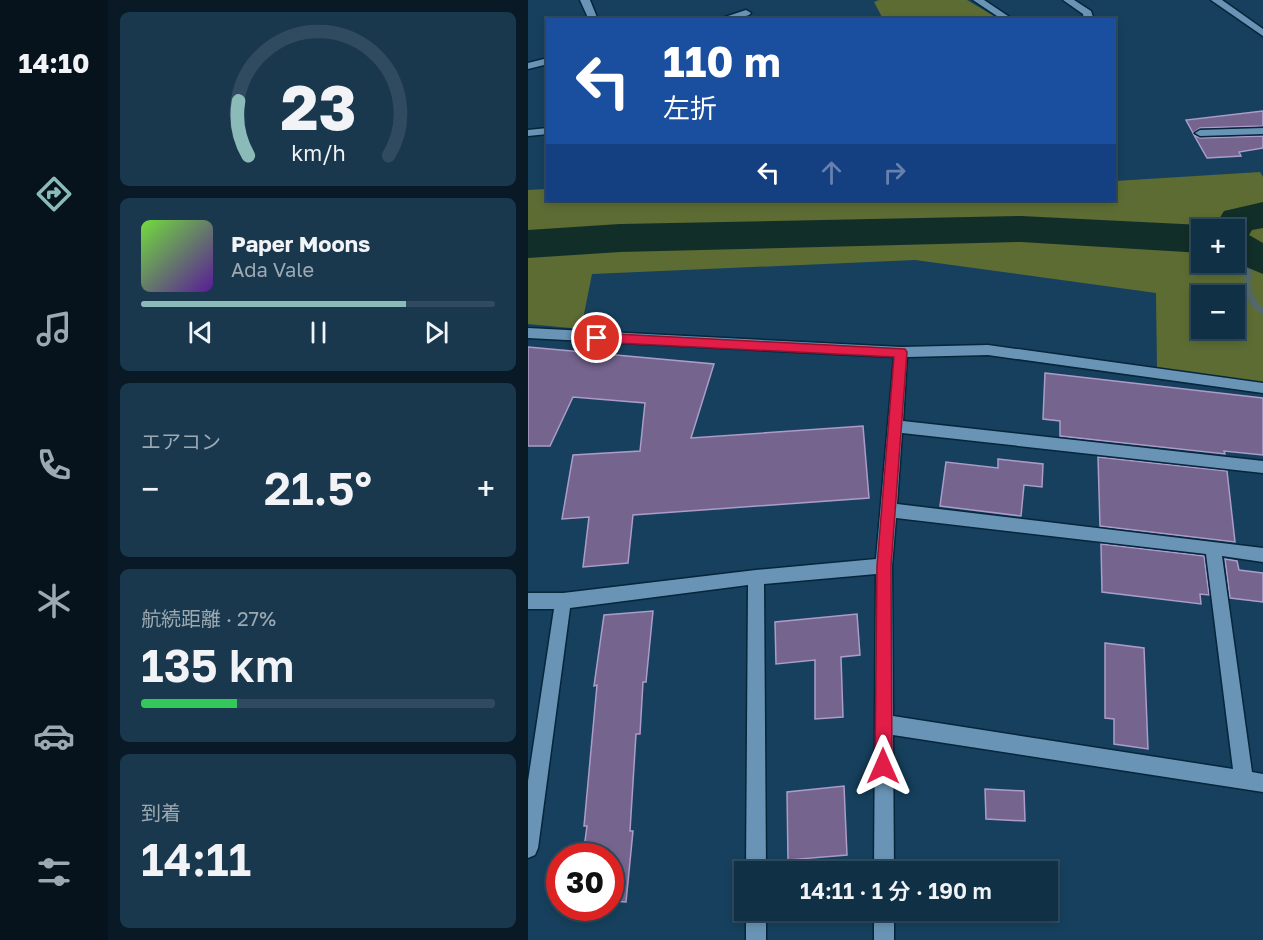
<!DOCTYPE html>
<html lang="ja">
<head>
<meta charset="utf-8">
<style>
  body { margin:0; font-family:"Golos Text","Noto Sans JP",sans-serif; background:#19384d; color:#f1f3f6; height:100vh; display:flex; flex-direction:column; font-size:22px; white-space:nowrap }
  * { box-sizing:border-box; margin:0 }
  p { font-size:20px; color:#9ca9b3 }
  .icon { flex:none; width:33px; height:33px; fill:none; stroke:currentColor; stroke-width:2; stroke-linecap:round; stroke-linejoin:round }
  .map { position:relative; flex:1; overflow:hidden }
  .drawer { display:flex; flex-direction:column; gap:12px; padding:12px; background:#091a26; width:420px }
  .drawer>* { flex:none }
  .top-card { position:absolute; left:18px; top:18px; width:570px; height:183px; border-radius:0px; box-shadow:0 3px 9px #0003,0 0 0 2px #304b5f; background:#1a4fa0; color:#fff; overflow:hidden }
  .tools { position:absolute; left:663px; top:219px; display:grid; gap:12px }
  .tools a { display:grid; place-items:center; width:54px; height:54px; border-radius:0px; background:#103046; box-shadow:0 3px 9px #0003,0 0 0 2px #304b5f; font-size:30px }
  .speed { position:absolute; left:18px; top:843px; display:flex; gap:12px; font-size:30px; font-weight:700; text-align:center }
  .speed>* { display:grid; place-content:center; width:78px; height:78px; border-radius:50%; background:#103046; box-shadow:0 3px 9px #0003,0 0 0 2px #304b5f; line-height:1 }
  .speed .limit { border:9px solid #d22; background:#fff; color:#111 }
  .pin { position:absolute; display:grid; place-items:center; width:51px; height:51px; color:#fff; margin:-26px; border:3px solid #fff; border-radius:50%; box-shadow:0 2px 6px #0007 }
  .me { position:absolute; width:66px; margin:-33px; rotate:0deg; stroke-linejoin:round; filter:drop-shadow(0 0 4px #0008) }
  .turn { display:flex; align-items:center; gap:21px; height:126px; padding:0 18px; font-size:27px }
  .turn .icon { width:78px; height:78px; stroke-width:2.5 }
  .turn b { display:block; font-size:42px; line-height:51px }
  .lanes { display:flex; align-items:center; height:57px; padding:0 18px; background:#0003; justify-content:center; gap:30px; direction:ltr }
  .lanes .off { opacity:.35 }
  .big { font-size:45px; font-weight:600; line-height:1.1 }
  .drawer .widget { flex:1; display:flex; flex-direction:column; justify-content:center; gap:9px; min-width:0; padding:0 21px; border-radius:9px; background:#19384d }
  .drawer .dial { align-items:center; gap:0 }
  .dial svg { height:156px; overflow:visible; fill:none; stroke:#304b5f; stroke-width:7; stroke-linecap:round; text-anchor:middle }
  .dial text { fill:#f1f3f6; stroke:none }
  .song { display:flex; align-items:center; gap:18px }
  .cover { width:72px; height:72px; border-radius:9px; background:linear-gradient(135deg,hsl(100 70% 55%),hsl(270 70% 35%)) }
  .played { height:6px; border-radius:3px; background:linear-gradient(90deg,#8bbbb9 75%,#304b5f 75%) }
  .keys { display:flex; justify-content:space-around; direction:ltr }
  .heat { display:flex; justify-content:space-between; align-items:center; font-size:33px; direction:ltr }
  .charge { height:9px; border-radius:4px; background:linear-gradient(90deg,#34c759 27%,#304b5f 0) }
  .trip { position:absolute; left:206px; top:861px; width:324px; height:60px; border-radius:0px; background:#103046; box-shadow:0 3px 9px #0003,0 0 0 2px #304b5f; font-weight:600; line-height:60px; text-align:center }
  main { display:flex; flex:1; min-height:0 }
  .tab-bar { display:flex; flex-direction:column; width:108px; justify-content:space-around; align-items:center; background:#06131c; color:#9ca9b3 }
  .tab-bar .icon { width:42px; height:42px }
  .tab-bar .active { color:#8bbbb9 }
  .tab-bar b { font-size:27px; color:#f1f3f6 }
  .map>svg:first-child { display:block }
</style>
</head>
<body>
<main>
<nav class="tab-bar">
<b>14:10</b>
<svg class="icon active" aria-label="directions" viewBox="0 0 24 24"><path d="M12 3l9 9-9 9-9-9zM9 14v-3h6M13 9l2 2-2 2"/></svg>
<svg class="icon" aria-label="music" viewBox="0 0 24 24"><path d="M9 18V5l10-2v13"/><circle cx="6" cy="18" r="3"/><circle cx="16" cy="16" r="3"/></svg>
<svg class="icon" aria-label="phone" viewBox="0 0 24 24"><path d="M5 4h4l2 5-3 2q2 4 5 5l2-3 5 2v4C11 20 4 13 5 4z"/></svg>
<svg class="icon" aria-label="climate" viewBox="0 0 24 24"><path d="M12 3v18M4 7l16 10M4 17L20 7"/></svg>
<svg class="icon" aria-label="car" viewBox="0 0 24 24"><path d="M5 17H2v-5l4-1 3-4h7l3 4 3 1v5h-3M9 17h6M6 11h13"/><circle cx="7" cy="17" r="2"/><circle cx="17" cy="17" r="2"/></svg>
<svg class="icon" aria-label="filters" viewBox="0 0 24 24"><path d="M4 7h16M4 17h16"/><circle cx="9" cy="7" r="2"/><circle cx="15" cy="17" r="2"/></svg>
</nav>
<section class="drawer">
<div class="widget dial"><svg viewBox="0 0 100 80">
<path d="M14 69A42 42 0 1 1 86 69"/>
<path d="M14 69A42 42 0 0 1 9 41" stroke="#8bbbb9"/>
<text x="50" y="56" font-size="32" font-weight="700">23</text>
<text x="50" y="72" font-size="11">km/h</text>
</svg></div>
<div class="widget">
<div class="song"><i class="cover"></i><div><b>Paper Moons</b><p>Ada Vale</p></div></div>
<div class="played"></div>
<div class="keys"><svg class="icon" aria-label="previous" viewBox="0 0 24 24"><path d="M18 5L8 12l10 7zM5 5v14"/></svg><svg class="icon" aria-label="pause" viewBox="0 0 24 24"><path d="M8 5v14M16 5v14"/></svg><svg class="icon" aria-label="next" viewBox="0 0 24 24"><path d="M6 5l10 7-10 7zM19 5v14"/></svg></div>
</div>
<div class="widget"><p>エアコン</p>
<div class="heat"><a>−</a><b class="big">21.5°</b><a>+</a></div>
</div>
<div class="widget"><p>航続距離 · 27%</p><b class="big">135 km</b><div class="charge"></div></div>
<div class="widget"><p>到着</p><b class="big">14:11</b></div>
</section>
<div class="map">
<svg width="735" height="940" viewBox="0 0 735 940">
  <rect width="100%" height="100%" fill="#16405d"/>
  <g fill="#5d6c33" fill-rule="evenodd">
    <path d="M351,0h88l32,19h-116l-9,-17z"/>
    <path d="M732,172l3,5v211l-106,-18 -1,-77 -241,-33 -323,14 -11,55 -53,-5v-134l19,-1 1,11h566l1,-19zM674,230h32v32h-32zM674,296h32v32h-32z"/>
  </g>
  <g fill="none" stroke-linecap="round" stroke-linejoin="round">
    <path fill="#536968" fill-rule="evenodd" d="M724,253h4l1,2c-7,21 -12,35 6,53v7c-25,-15 -21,-39 -11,-62z"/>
    <path fill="#122e29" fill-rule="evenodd" d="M735,202v26l-11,2 -3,5 14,8v31l-29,-12v-32h-32v23l-181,-11 -401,10 -92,6v-28l92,-6 401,-8 181,9 11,4 11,-18z"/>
  </g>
  <g fill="#74648e" stroke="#ac9cc9" stroke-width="1.5">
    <path d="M735,111v15l-63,2 -7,5 -7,-13z"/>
    <path d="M666,135l6,3 63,-2v12l-24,4 2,4 -34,2z"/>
    <path d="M0,347l186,17 -23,74 172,-12 6,72 -236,17 -5,48 -45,4 6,-50 -27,2 11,-64 67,-4 5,-48 -72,-6 -23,49h-22z"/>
    <path d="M517,373l218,25v57l-39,-4 1,3 -165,-18v-15l-17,-2z"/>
    <path d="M570,457l129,14 8,71 -135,-16z"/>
    <path d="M470,459l45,5 -1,23 -18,-2 -3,31 -81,-10 6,-44 52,6z"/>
    <path d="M573,544l103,12 5,39 -9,-1 1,10 -99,-12z"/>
    <path d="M697,559l12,2 2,9 24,3v29l-33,-4z"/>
    <path d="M125,611l-7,71h-3l-3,52h-4l-6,97h3l-7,71 -16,-1v-45h-27l4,-30h-3l13,-141 -3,1 10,-71z"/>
    <path d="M329,614l3,41 -19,2 2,60 -28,2v-59l-39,4 -1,-42z"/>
    <path d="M577,643l39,5 4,101 -34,-5v-25l-9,-1z"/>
    <path d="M316,786l3,69 -59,5 -1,-68z"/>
    <path d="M457,789l39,2 1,30 -39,-2z"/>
  </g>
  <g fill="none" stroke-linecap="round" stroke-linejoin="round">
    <defs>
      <g id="minor">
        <path d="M52,0h10l8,20h-9z"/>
        <path d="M445,0h11l30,20h-11z"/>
        <path d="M535,0h11l17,11 3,9h-10l-1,-6z"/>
        <path d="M683,0h11l41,29v7z"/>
        <path d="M218,10l5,3 -2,2 -16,5h-17z"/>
        <path d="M20,58v6l-20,5v-6z"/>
        <path d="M20,128v6l-20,2v-6z"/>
        <path d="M735,128v6l-63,2 -5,-3 5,-3z"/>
        <path d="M0,328l373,19 87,-2 275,38v10l-275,-38 -81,2 -4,64 360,40v12l-361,-40 -5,71 366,44v14l-41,-6 30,216 11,2v18l-370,-57 1,137h-20l2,-298 -112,10 2,288h-20l2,-287 -178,23 -32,240 -3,7 -7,3v-77l26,-172h-26v-16h35l193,-23 120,-11 18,-202 -366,-19zM368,518l310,36 27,215 -340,-53 -1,-150z"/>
        <rect x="218" y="910" width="20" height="30"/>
        <rect x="346" y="910" width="20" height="30"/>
      </g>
    </defs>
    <use href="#minor" stroke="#05263b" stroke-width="3"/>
    <use href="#minor" fill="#6994b5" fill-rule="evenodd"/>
  </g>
  <path fill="#e11d48" stroke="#92132f" stroke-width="1.5" d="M69,333l308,16 2,3 -16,214 1,200 -3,6 -6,3 -6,-3 -2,-6 2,-200 17,-209 -297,-15 -6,-4z"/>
</svg>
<div class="tools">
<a>+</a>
<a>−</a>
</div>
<div class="speed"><div class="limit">30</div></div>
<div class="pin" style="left:69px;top:338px;background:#d93025"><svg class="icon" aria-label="arrive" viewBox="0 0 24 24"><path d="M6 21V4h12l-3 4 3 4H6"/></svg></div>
<svg class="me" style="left:355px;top:766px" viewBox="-20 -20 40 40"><path d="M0-17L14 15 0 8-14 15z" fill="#e11d48" stroke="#fff" stroke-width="4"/></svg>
<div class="trip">14:11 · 1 分 · 190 m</div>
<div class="top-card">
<div class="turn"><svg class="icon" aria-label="left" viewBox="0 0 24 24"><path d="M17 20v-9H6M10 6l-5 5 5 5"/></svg><div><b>110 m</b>左折</div></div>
<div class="lanes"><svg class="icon" aria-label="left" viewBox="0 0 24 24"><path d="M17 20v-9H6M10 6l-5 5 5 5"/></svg><svg class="icon off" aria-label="ahead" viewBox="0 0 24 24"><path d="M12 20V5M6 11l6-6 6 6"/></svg><svg class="icon off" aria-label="right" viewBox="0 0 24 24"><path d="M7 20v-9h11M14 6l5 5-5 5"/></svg></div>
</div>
</div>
</main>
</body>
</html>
